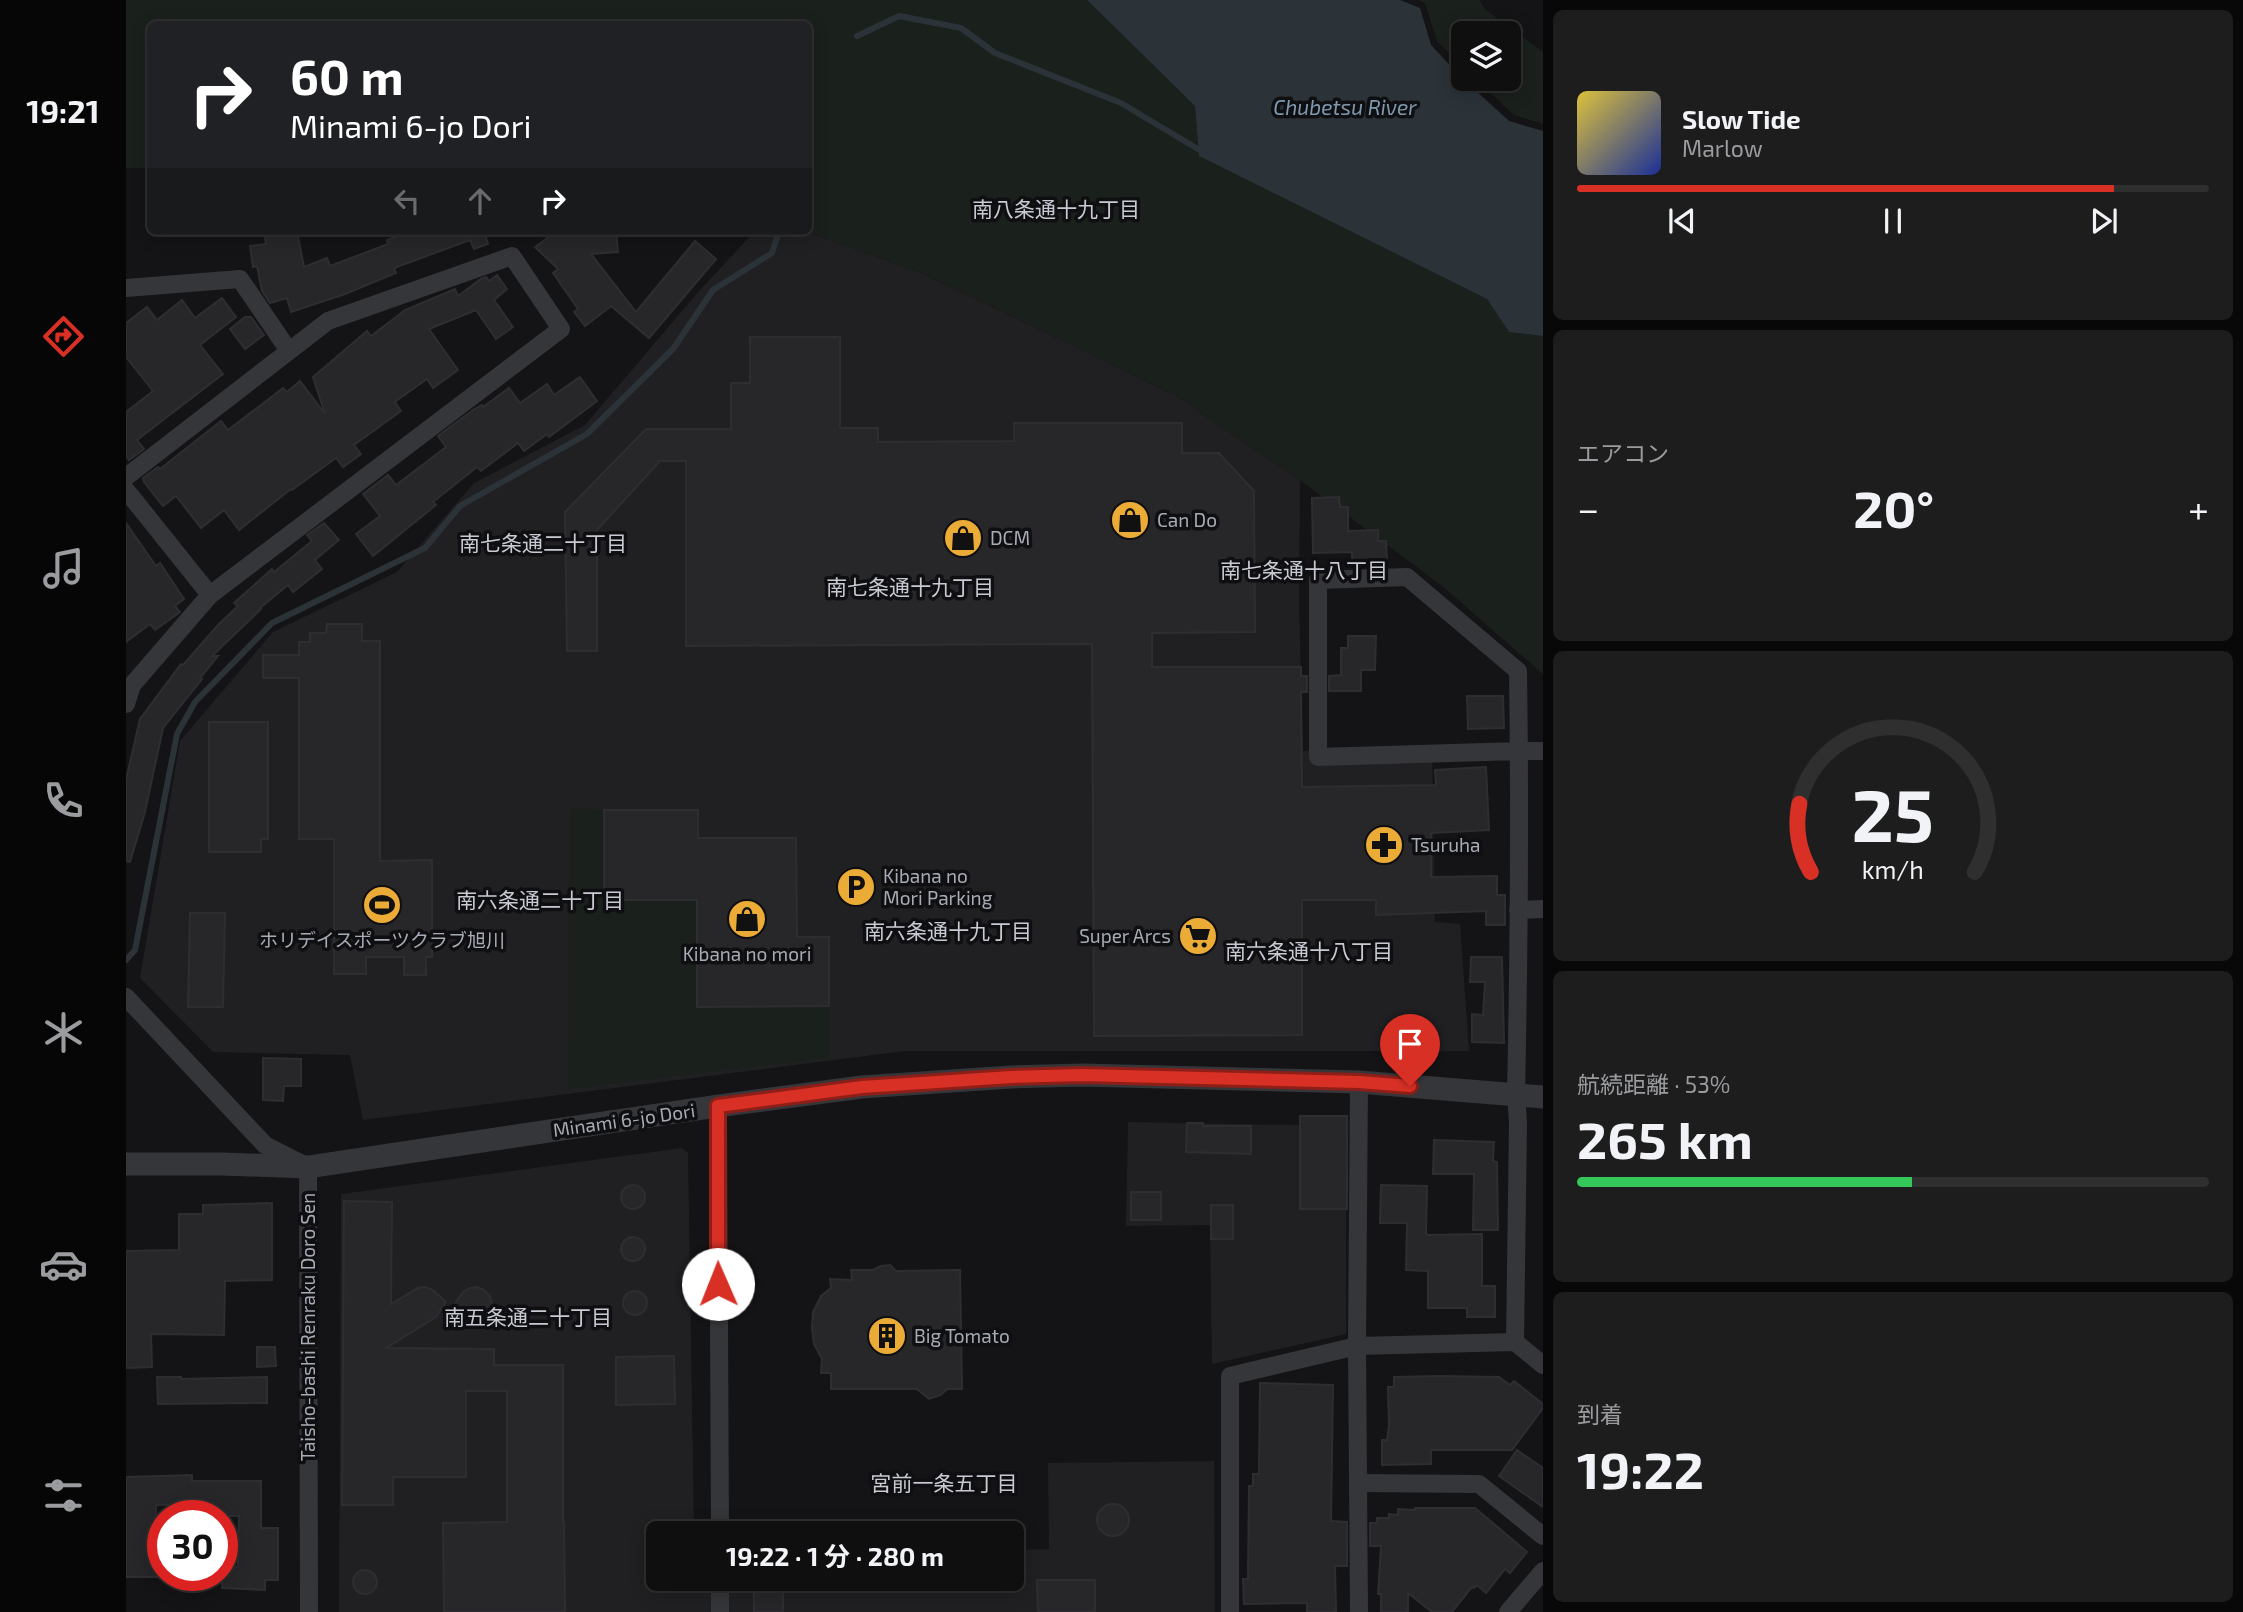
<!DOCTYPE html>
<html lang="ja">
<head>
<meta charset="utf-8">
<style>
  body { margin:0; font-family:"Exo 2","Noto Sans JP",sans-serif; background:#1d1d1e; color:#f1f3f6; height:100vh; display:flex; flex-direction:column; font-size:26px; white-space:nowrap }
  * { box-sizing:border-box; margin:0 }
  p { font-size:23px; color:#9b9c9f }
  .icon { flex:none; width:38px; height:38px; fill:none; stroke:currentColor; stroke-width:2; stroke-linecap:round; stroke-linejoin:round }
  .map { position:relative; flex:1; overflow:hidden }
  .panel { display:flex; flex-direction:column; gap:10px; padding:10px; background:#080809; width:700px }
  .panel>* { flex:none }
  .hud { position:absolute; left:21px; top:21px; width:665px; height:214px; border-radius:10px; box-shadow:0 4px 18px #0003,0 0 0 2px #2f2f30; background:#202124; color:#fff; overflow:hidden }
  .fabs { position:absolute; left:1325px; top:21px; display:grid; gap:14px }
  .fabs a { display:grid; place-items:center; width:70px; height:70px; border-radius:10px; background:#0f0f10; box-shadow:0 4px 18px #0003,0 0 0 2px #2f2f30; font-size:35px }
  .speed { position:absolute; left:21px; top:1500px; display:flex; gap:14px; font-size:35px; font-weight:700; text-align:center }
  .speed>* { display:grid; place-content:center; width:91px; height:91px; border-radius:50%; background:#0f0f10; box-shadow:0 4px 18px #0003,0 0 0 2px #2f2f30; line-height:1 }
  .speed .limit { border:10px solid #d22; background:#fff; color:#111 }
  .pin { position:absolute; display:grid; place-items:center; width:60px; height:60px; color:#fff; margin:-72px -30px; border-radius:50% 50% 50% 0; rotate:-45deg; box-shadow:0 0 7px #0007 }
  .pin .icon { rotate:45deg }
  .me { position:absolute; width:77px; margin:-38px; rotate:359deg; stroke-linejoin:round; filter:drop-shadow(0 0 5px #0008) }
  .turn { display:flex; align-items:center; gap:24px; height:147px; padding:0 28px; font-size:32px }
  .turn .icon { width:91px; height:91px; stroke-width:2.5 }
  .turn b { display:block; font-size:49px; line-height:60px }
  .lanes { display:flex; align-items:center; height:66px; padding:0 28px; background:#0003; justify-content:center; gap:35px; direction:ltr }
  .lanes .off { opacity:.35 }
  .big { font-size:52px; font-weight:700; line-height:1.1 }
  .panel .card { flex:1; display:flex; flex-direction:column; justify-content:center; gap:10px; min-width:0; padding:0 24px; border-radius:10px; background:#1d1d1e }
  .panel .dial { align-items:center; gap:0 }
  .dial svg { height:182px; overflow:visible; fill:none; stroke:#2f2f30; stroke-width:7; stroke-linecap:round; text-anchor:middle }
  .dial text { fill:#f1f3f6; stroke:none }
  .song { display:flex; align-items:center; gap:21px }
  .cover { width:84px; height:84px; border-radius:10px; background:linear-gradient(135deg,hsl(50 70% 55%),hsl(230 70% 35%)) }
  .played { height:7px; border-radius:4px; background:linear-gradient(90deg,#d93025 85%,#2f2f30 85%) }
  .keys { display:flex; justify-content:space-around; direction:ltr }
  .heat { display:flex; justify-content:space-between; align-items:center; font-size:38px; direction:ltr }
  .charge { height:10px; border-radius:5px; background:linear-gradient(90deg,#34c759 53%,#2f2f30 0) }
  .trip { position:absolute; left:520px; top:1521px; width:378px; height:70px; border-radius:10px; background:#0f0f10; box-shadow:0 4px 18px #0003,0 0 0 2px #2f2f30; font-weight:700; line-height:70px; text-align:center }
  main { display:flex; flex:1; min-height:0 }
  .dock { display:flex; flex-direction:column; width:126px; justify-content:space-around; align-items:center; background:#060606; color:#9b9c9f }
  .dock .icon { width:49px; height:49px }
  .dock .selected { color:#d93025 }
  .dock b { font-size:32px; color:#f1f3f6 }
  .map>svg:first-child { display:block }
</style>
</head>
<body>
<main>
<nav class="dock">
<b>19:21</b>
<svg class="icon selected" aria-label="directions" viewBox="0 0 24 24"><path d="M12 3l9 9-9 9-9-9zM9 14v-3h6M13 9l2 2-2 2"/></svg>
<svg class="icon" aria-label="music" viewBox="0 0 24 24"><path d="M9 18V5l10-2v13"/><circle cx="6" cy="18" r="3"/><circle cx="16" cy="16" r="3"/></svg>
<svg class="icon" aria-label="phone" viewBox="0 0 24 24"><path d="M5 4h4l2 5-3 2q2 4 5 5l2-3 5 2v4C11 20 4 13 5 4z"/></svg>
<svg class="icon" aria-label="climate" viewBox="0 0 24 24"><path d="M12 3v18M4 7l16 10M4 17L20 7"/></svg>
<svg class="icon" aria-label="car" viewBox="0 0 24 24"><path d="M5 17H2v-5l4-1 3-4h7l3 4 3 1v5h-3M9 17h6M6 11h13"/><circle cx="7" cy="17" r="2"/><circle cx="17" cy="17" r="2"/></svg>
<svg class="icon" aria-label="filters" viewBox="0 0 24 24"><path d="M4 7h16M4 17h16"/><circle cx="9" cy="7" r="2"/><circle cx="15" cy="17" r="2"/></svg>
</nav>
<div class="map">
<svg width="1417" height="1612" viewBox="0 0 1417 1612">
  <rect width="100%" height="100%" fill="#141416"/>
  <g fill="#202023">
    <path d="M629,231h50l115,41 255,123 125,85 -1,123 4,148 129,-6 3,177 25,2 9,127h-564l-542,69 -13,-65 -137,-3 -73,-74 40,-237 93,-109 124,-60 77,-89 111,-58 114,-134z"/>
    <path d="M1002,1122l218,4v208l-134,30 -2,-139 -84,1z"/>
    <path d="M556,1148l6,5 6,380h-36v45h354v-28l37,-1 -1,-86 166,-2 1,151h-876l2,-418z"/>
  </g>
  <g fill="#1a201b">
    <path d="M0,0h961l108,106 4,50 288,143 22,33 34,4v338l-102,-89 -141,-105 -125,-85 -255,-123 -115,-41h3v-207h-658v144h-24z"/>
    <path d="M1292,0h61l7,10 57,42v72l-29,-9 -38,-36h32v-46h-45v33l-26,-25 -12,-38z"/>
    <path d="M444,809l34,1 1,90h92v107l132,-1v52l-261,31z"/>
  </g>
  <path fill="#2b3339" d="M961,0h313l20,8 11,37 32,34 46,42 34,10v205l-34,-4 -22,-33 -288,-143 -4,-50z"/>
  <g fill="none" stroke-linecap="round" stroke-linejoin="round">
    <g stroke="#2b3339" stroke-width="6">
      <path d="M731,36l42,-20 62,12 34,25 126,50 82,49"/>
      <path d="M0,960l9,-10 42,-216 18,-32 77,-79 153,-75 35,-42 127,-72 86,-85 40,-59 59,-37 7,-22"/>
    </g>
  </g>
  <g fill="#27272a" stroke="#2e2e32" stroke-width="2">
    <path d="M138,231h33l7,36 23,-9 3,8 58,-22 -1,-4 23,-9h79l1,2 -5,1 3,10 -14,5 -4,-9 -76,28 2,5 -51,21 -54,18 -4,-14 -17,5 -8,-12 -5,-25 -4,1 -3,-21 16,-2z"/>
    <path d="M431,231h59l2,21 -27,2 45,58 59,-71 21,18 -67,79 -38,-32 -26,20 -11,-14 4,-3 -25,-36 5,-4 -23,-22z"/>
    <path d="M371,275l10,14 -13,11 19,27 -17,12 -20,-29 -47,19 29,41 -25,18 -6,-9 -31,22 -1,1 6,9 -47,34 7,9 -18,13 -7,-9 -44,32 -1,-1 -52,41 -15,-20 -23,18 -25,-32 -13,10 -19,-24 -1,-4 15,-11 2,2 61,-48 7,9 55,-42 4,4 13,-11 25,33 -12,-37 54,-46 4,5 34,-26 50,-21 3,7 23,-17 5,-2 3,4z"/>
    <path d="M96,298l14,19 -36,28 23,29 -86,66 7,9 -15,11 -3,-4v-44l27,-21 -27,-34v-34l21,-16 10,13 25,-20 13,18z"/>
    <path d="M119,317h6l13,18 -19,14 -15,-20z"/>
    <path d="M624,337h90v91h38v14l136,-1v-18h168v30h37l35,38 1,141 -103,1v34h149v9h6v16h-6l1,95 134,-2 -1,-15 51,-3 3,63 -58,3v44l66,-1v19h8v30h-19v-14l-110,4v-15h-74v135l-208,1 -2,-392 -406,2v-185h-26l-63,69v121h-30l-2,-139 81,-83h85v-46h19z"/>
    <path d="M454,377l17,24 -48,36 -2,-3 -23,17 -6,-8 -37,28 -4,-4 -44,35 3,3 -63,51 -17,-22 24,-18 -17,-22 25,-19 8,10 50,-38 -8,-11 35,-26 9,-5 1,2 26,-19 11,15 27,-19 7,11z"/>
    <path d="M1213,497l1,10h8v24l30,-1v11h8l1,20h-35v-9l-39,1 -1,-55z"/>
    <path d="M0,523l30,43 4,-3 24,36 -9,7 5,6 -25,18 -5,-6 -24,18z"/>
    <path d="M198,523l15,17 -24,20 7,9 -29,23 -5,-7 -28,23 1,1 -49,47h6l-18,22 2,1 -39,49 -18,84 -15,50 -4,-1v-81l14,-61 41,-55 2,1 35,-40 20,-19 -4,-3 38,-34 2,3 38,-31 -5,-6z"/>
    <path d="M201,624h35v17h18v220l52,-1v97h-6v18h-22v-18h-38v17h-32v-135h-35v-161h-36v-23h36v-13h11v-9h16z"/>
    <path d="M1222,636h28l-1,34h-14v21h-32v-15l12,-1v-27h7z"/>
    <path d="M1341,696h36l1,32 -36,1z"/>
    <path d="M83,722h59v117h-7v13h-52z"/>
    <path d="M478,810h94v28h98l1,99h32v69l-132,1v-107h-93z"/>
    <path d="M64,913h35l-2,94h-35z"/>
    <path d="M1345,957h31l2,86 -32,-1v-28l11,1 2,-33h-15z"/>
    <path d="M137,1058l38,1v27h-17l-1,15 -20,-1z"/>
    <rect x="1174" y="1116" width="47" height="93"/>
    <path d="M1061,1123h16v3h48v28l-65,-2z"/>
    <path d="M1308,1140l60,2 -1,19 4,1 1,68h-25l1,-56h-41z"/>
    <path d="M1255,1185l46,1 -1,48 2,1 54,-1v52h13v31h-28v-9h-39v-37l-22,-1 1,-47h-27z"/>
    <circle cx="507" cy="1197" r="12"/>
    <rect x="1005" y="1192" width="30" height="28"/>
    <path d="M218,1201l48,1 -1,102 27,-16 8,-1 7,3 13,12 -10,15 -50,31 108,1v16h69v157h1l1,90h-121l-1,-89 64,-1v-131h-41v86h-73v28h-51z"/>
    <path d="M146,1203v77l-47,1 -1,54 -73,-1 1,33 -26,1v-117l53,-1v-36h24v-9z"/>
    <rect x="1085" y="1205" width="22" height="34"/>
    <circle cx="507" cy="1249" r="12"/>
    <path d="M764,1265l6,6 64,-1 2,119h-15l-6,6 -12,4 -12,-10h-86v-16h-10l1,-14 -8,-15 -2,-16 1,-16 8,-16 10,-8 -1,-9 22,1 -1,-10h22l8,-4z"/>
    <path d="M351,1287l7,3 6,6 2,7 -1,8 -4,6 -15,10 -19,-20 10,-15 7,-4z"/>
    <circle cx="509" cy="1303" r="12"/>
    <path d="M131,1347h18l1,19 -19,1z"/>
    <path d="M548,1356l1,48 -59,1v-48z"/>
    <path d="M1313,1376l60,1 11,8 4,-4 29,23v4l-31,42h-81v14l-49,1v-25h5l2,-15 -1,-38h6v-10z"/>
    <path d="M31,1377h24v2l86,-2v26l-109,1z"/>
    <path d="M1134,1383l73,2 -2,136 16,1v44h-12l1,46h-29v-9l-63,1 -1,-25h5l1,-93h4v-12h6z"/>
    <path d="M1391,1450l26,18v39l-44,-31z"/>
    <path d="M66,1475v6h69v47h17v52h-13v10l-43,-2v-21h16l1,-51h-46v-12l-37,1 -1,55h8v17h-37v-100z"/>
    <circle cx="987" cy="1520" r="16"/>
    <path d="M1289,1508h60l52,44 -17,21 -5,-4 -19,24 -9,-8 -3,3 -2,-1 -20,25h-20l-24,-19v19h-27v-18h-3l3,-48h-11v-23h7v-5h12v-4l9,1v-6l17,1z"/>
    <circle cx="239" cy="1582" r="12"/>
    <rect x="628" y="1578" width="29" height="34"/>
    <path d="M911,1580h58v32h-57z"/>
  </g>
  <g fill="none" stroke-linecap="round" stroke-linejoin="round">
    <g stroke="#35363a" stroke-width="18">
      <path d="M0,288l114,-9 49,72"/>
      <path d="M0,477l202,-156 184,-65 49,73 -351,266 -78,90 -6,19"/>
      <path d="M0,490l84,105"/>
      <path d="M1392,910l25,-1"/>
      <path d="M0,997l139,148 43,22 1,445"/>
      <path d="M592,1106l2,427"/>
      <path d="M1389,1342l3,-219 -2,-29c3,-141 4,-282 2,-423l-111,-94 -89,3v177l201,-6h24"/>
      <path d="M1233,1483l120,1 64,52"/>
      <path d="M594,1612v-34"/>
      <path d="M1104,1612v-236l127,-30 158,-4 28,23"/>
      <path d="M1233,1612l-2,-266 2,-264"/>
      <path d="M1382,1612l35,-41"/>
    </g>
    <path stroke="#35363a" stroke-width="23" d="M0,1164h96l86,3 410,-61 144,-19 149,-10 71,-2 277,7 184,15"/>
  </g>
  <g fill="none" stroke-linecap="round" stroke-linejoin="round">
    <defs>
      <path id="route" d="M592,1284v-178l144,-19 149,-10 71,-2 277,7 51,4"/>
    </defs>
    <use href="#route" stroke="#8d1f18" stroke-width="18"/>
    <use href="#route" stroke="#d93025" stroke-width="12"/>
  </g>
  <defs>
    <symbol id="shop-disc" viewBox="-11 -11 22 22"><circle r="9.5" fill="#ebab37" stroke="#0f0f11"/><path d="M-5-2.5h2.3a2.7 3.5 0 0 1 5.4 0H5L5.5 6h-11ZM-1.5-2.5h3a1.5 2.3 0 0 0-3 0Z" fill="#111"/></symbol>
    <symbol id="pharmacy-disc" viewBox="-11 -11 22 22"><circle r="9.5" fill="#ebab37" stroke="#0f0f11"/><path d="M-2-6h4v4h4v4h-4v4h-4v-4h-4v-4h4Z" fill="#111"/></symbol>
    <symbol id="parking-disc" viewBox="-11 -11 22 22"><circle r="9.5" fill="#ebab37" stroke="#0f0f11"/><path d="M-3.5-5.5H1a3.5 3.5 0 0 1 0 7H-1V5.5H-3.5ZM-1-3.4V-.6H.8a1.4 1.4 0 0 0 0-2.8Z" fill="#111"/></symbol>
    <symbol id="stadium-disc" viewBox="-11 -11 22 22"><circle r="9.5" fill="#ebab37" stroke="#0f0f11"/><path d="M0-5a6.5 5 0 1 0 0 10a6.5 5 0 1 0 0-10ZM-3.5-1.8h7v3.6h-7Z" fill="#111"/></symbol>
    <symbol id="supermarket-disc" viewBox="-11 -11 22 22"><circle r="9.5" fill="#ebab37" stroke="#0f0f11"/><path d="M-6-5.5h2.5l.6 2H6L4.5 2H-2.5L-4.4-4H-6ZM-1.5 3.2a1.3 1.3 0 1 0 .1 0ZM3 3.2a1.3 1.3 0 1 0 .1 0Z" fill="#111"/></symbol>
    <symbol id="building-disc" viewBox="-11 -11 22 22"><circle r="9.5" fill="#ebab37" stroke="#0f0f11"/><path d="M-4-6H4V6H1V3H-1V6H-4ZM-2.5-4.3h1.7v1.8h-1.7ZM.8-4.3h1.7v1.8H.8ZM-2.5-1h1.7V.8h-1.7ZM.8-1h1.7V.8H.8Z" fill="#111"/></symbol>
  </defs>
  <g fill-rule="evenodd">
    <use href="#shop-disc" x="982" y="498" width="44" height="44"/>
    <use href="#shop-disc" x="815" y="516" width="44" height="44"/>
    <use href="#pharmacy-disc" x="1236" y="823" width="44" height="44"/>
    <use href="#parking-disc" x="708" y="865" width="44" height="44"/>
    <use href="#stadium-disc" x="234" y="883" width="44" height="44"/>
    <use href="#shop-disc" x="599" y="897" width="44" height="44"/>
    <use href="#supermarket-disc" x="1050" y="914" width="44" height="44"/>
    <use href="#building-disc" x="739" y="1314" width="44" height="44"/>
  </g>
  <g text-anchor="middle" stroke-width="7" stroke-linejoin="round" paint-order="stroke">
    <g font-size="19" fill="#a6abb5" stroke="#0f0f11" text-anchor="start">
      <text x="1031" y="527">Can Do</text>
      <text x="864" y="545">DCM</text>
      <text x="1285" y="852">Tsuruha</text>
      <text x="757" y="883">Kibana no<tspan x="757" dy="22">Mori Parking</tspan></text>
      <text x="1045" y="943" text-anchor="end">Super Arcs</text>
      <text x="256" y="947" text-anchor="middle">ホリデイスポーツクラブ旭川</text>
      <text x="621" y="961" text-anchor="middle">Kibana no mori</text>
      <text x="788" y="1343">Big Tomato</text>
    </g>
    <g font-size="19" fill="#a6abb5" stroke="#0f0f11">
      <text transform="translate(498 1120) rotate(-8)" y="7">Minami 6-jo Dori</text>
      <text transform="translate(182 1327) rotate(-90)" y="7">Taisho-bashi Renraku Doro Sen</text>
    </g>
    <g font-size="21" font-style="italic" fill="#7e99b0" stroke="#0f0f11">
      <text x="1219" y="115">Chubetsu River</text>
    </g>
    <g font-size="21" fill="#c7cad2" stroke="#0f0f11">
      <text x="930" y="217">南八条通十九丁目</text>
      <text x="417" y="551">南七条通二十丁目</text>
      <text x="1178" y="578">南七条通十八丁目</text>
      <text x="784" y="595">南七条通十九丁目</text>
      <text x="414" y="908">南六条通二十丁目</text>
      <text x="822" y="939">南六条通十九丁目</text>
      <text x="1183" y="959">南六条通十八丁目</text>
      <text x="402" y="1325">南五条通二十丁目</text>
      <text x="818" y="1491">宮前一条五丁目</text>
    </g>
  </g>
</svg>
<div class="fabs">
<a><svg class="icon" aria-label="layers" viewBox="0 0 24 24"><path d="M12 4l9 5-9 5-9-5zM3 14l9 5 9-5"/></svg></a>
</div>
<div class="speed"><div class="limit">30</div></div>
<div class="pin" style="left:1284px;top:1086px;background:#d93025"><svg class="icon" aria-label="arrive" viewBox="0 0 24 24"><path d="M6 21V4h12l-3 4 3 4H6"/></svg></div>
<svg class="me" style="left:592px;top:1284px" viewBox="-20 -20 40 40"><circle r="19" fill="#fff"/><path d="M0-13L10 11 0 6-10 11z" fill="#d93025"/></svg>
<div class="trip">19:22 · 1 分 · 280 m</div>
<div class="hud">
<div class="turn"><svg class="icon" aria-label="right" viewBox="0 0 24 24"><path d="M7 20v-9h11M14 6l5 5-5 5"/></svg><div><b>60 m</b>Minami 6-jo Dori</div></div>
<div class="lanes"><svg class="icon off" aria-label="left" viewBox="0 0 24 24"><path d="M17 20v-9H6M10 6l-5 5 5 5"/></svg><svg class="icon off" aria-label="ahead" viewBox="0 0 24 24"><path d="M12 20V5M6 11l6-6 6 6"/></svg><svg class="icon" aria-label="right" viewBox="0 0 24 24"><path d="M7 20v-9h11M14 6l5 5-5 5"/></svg></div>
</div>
</div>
<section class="panel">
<div class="card">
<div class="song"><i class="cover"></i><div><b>Slow Tide</b><p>Marlow</p></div></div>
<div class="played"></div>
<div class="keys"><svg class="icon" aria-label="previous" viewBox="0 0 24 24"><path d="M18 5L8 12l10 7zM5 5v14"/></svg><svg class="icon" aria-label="pause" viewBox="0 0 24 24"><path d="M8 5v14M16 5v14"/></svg><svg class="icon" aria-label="next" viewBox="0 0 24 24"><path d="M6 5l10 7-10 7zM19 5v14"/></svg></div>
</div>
<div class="card"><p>エアコン</p>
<div class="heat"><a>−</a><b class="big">20°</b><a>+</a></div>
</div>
<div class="card dial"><svg viewBox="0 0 100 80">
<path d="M14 69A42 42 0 1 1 86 69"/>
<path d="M14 69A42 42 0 0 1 9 39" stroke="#d93025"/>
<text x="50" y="56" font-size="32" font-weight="700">25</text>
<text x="50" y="72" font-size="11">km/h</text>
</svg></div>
<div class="card"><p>航続距離 · 53%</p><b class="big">265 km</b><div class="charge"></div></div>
<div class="card"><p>到着</p><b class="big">19:22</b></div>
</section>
</main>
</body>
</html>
